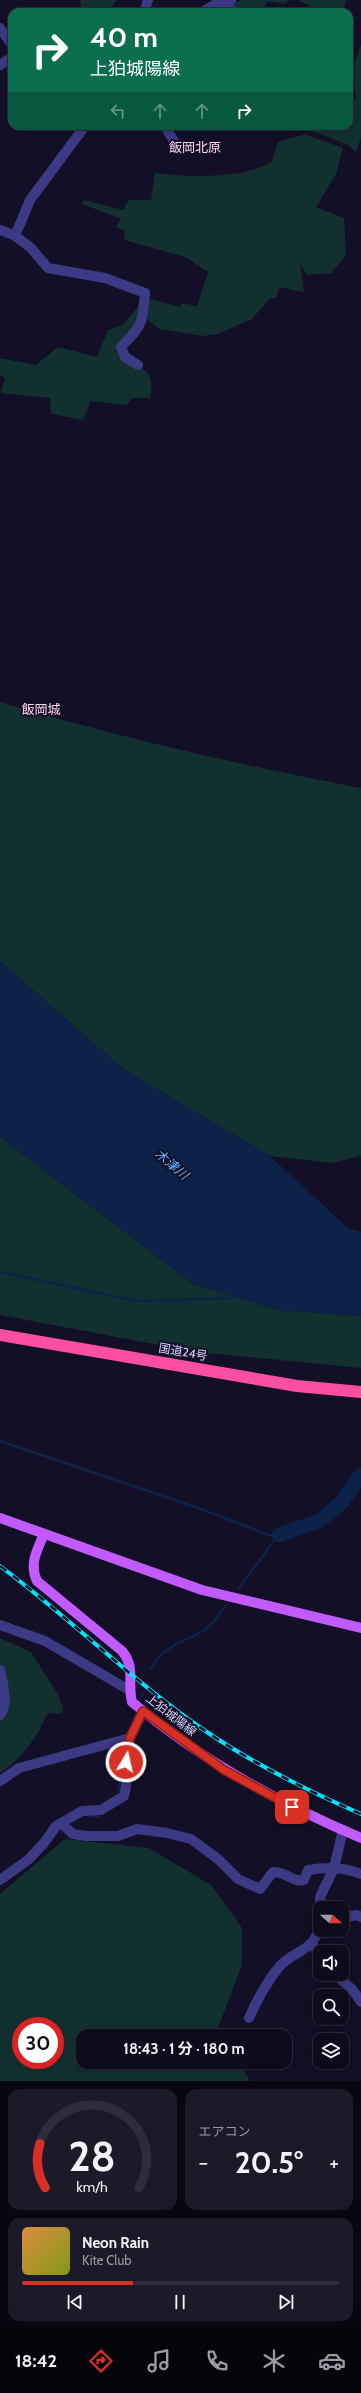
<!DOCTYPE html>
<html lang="ja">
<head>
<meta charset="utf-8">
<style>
  body { margin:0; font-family:Cabin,"Noto Sans JP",sans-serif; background:#1c1929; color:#f1f3f6; height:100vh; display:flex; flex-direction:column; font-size:15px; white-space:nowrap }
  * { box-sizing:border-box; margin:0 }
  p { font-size:13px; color:#9b9ba3 }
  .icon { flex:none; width:22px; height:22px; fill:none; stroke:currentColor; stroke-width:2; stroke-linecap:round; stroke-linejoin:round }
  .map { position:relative; height:2081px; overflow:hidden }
  .panel { display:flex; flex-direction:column; gap:8px; padding:8px; background:#08060f; flex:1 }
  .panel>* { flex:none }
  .banner { position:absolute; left:8px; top:8px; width:345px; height:122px; border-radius:12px; box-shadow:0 2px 10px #0003,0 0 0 1px #2e2b3b; background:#0b6e4f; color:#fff; overflow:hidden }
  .needle { width:26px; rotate:111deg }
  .fabs { position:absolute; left:313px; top:1901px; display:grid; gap:8px }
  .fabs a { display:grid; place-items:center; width:36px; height:36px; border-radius:8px; background:#0e0b1c; box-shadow:0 2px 10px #0003,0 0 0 1px #2e2b3b; font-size:20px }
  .speed { position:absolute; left:12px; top:2017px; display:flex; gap:8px; font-size:20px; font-weight:700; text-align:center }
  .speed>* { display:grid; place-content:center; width:52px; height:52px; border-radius:50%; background:#0e0b1c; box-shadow:0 2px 10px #0003,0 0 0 1px #2e2b3b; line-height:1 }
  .speed .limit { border:6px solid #d22; background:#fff; color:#111 }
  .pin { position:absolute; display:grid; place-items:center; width:34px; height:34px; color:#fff; margin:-17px; border-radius:8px; box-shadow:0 2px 6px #0006 }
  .me { position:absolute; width:44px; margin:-22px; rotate:9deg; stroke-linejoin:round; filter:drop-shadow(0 0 3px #0008) }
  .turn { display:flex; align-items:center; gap:14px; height:84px; padding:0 16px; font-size:18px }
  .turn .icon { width:52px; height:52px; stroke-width:2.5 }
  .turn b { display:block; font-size:28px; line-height:34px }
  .lanes { display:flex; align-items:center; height:38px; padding:0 16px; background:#0003; justify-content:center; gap:20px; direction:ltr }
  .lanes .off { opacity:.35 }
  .big { font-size:30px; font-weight:700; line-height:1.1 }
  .panel .widget { flex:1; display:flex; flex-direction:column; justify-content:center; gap:6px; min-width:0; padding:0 14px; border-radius:12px; background:#1c1929 }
  .panel .dial { align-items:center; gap:0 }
  .dial svg { height:104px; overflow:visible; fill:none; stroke:#2e2b3b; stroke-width:7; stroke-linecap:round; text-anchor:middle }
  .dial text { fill:#f1f3f6; stroke:none }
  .song { display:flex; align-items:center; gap:12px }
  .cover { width:48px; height:48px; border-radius:6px; background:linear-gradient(135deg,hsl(30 70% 55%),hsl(70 70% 35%)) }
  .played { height:4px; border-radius:2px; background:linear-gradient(90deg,#d93025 35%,#2e2b3b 35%) }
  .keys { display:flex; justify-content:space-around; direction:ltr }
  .heat { display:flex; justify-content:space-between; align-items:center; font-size:22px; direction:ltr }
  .panel .tiles { flex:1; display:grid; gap:8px; grid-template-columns:1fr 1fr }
  .widget:last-child { grid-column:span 2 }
  .trip { position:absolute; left:76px; top:2029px; width:216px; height:40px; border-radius:12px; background:#0e0b1c; box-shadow:0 2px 10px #0003,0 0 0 1px #2e2b3b; font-weight:700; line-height:40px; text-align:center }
  .tab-bar { display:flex; height:64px; justify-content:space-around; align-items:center; background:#06040b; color:#9b9ba3 }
  .tab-bar .icon { width:28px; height:28px }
  .tab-bar .current { color:#d93025 }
  .tab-bar b { font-size:18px; color:#f1f3f6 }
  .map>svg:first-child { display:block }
</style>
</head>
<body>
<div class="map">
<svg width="361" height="2081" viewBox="0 0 361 2081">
  <rect width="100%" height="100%" fill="#130f26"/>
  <g fill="#12302f" fill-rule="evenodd">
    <path d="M80,0h36l-7,12h-27z"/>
    <path d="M241,0h49l-6,4 -17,-3 -5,11h-23l-10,-7z"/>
    <path d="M298,0h48l-3,12h-23z"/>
    <path d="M361,45v92l-5,16 -7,-8 -40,-15 -1,-4h41v-30l7,3 -3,-32z"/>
    <path d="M305,134l38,14 -7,26 -20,33 28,11 2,37 -15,18 -24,2 -7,-11 4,28 -25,-5 -3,11h-6l-18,21 -34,15 -15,2 -44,-7 -14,-12 2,-19 33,9 2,-4 15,3 11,-34 -23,-15 -61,-17 1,-9 -9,-4 5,-8 -39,-15 2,-4 39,10 6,-10h22l4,-27c32,4 90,7 117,-12l6,-19z"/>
    <path d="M142,302l-2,15 -18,39c22,15 34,13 28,42h-18l-6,7 -35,-4 -8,19 -32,-6 -1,-16 -49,-5 4,-15 -5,-3v-17l36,7 22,-18 39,10 11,-27 15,-5z"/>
    <path d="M0,702c118,35 240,63 361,86v368l-30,7 -61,-7 -147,-87 -123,-108z"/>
    <path d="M0,1137l193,147 85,26 83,6v52l-165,-16 -196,-37z"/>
    <path d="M0,1638l31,14 28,44 4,13 -3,5 -12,-1c-11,24 -25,45 -48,60z"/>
    <path d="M65,1839l84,9 62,37 31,43v37l-24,63 5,8h-140v26h156l11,19h-250v-187zM21,2026h34v34h-34z"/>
  </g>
  <path fill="#0c2248" d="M0,961l123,108 147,87 78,72 13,4v84l-83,-6 -85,-26 -193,-147z"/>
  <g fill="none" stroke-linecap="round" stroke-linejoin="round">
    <g stroke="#0c2248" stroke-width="2.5">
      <path d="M0,1272l136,29 96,-3 4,-4"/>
      <path d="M0,1441l201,68 68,26h10"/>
      <path d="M239,1588l39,-53"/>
      <path d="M151,1668c18,-26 28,-23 52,-37 9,-5 16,-18 23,-25"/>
      <path d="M141,1698l1,-4"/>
      <path d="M118,1792l6,-37"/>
      <path d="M87,1815l13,2"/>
    </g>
    <path stroke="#0c2248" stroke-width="15" d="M279,1535l40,-14 22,-18 20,-28"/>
    <g stroke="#3d3a85" stroke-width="10">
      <path d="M222,3l12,9"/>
      <path d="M144,12l4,-12"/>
      <path d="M202,12l14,-8 15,-4"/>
      <path d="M0,28l12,17"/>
      <path d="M0,65l12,-8"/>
      <path d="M165,126l11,19"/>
      <path d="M0,230l14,5 17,13 17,20 57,10 40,15c-3,31 -2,32 -24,54l4,10 13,8"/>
      <path d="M14,235l4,-6 12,-29 55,-74"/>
      <path d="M0,1625l45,16 84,49"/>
      <path d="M0,1670c3,15 9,32 0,45"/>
      <path d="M0,1781l19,-13 111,-30 13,-27"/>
      <path d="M61,1823l12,11 13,2h32l19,-7 30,4 24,6 27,20 20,20 22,10 13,-17c13,-1 19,11 31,8l4,-10c19,-3 35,-3 53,4"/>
      <path d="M0,1880l28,-20 16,-17 12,-17 26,-15 19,-1 23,-14c5,-20 3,-39 6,-58"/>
      <path d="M321,1908l-1,-11 14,-29 9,-38"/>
      <path d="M342,1918l15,-3 4,2"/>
      <path d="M312,1944l8,12"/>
      <path d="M334,1974l18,15 9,13"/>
      <path d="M249,2018c8,-18 17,-35 30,-51 16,-18 32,-13 41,-40"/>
    </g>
    <g stroke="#c25bff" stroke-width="10">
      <path d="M0,1518l202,72 159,38"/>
      <path d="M44,1534c-7,16 -15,30 -7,47l85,70c14,17 5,31 10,51 69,58 146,101 229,136"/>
    </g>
    <path stroke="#ff4fa3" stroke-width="12" d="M0,1335l297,51 64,6"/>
    <defs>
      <path id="rail" d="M0,1566c69,51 130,113 201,162 49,34 105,62 160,86"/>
    </defs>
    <use href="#rail" stroke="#00e5ff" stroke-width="4"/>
    <use href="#rail" stroke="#130f26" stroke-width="2.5" stroke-dasharray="8" stroke-linecap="butt"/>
  </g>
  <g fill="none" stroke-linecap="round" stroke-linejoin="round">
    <defs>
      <path id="route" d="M126,1762l4,-24 13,-27 81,59 68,37"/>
    </defs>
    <use href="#route" stroke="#8d1f18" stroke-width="10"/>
    <use href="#route" stroke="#d93025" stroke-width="7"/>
  </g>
  <g text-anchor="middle" stroke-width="4" stroke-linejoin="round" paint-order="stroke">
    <g font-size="12" fill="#d9d4ff" stroke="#130f26">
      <text transform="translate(183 1352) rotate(10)" y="4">国道24号</text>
      <text transform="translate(171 1715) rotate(38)" y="4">上狛城陽線</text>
    </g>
    <g font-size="13" fill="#ffd6f0" stroke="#130f26">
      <text x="195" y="152">飯岡北原</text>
      <text x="41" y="714">飯岡城</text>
    </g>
    <g font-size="13" font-style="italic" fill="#62b6ff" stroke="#130f26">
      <text transform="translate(172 1164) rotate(40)" y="5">木津川</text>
    </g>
  </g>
</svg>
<div class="fabs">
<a><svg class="needle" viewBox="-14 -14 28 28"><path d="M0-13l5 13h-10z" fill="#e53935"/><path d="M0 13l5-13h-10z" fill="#9b9ba3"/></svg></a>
<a><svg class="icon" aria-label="sound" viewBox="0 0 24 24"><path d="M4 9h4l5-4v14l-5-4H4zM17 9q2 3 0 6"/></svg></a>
<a><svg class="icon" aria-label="search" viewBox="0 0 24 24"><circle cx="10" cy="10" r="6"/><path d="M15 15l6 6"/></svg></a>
<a><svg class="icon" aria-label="layers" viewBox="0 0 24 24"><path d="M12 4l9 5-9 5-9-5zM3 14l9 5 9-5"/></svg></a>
</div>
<div class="speed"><div class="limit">30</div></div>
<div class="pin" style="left:292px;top:1807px;background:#d93025"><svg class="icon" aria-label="arrive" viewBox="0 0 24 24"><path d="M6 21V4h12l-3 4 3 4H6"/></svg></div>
<svg class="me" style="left:126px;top:1762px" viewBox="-20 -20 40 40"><circle r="17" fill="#d93025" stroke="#fff" stroke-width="3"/><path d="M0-11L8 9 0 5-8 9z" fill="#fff"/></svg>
<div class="trip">18:43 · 1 分 · 180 m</div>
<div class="banner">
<div class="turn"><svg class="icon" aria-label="right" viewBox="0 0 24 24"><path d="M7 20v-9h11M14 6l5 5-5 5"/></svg><div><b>40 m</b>上狛城陽線</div></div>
<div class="lanes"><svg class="icon off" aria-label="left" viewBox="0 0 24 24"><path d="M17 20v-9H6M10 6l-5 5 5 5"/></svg><svg class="icon off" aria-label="ahead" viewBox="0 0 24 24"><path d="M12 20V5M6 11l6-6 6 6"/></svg><svg class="icon off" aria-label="ahead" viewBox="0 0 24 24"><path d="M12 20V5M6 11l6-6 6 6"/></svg><svg class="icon" aria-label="right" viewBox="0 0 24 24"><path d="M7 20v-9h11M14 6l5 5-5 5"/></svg></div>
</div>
</div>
<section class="panel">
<div class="tiles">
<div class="widget dial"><svg viewBox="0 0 100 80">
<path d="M14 69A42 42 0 1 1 86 69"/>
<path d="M14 69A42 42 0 0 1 10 35" stroke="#d93025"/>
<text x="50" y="56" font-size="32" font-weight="700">28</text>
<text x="50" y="72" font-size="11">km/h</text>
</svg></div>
<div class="widget"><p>エアコン</p>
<div class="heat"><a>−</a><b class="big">20.5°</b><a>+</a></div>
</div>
<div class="widget">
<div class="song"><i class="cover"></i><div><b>Neon Rain</b><p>Kite Club</p></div></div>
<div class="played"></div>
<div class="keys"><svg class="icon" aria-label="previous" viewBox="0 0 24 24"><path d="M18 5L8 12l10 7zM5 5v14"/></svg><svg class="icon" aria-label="pause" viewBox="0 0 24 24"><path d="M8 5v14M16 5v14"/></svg><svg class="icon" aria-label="next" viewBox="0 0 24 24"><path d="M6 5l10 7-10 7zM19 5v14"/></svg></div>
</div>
</div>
</section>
<nav class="tab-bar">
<b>18:42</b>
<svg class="icon current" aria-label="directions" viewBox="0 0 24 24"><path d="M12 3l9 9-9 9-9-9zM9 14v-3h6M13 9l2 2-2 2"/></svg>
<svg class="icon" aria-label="music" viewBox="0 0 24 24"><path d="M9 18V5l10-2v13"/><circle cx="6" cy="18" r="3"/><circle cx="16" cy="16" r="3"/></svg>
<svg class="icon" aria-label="phone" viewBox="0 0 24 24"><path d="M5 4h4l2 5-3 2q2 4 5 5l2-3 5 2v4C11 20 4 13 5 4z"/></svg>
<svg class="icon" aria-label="climate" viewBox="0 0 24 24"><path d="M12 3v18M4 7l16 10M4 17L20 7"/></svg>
<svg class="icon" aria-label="car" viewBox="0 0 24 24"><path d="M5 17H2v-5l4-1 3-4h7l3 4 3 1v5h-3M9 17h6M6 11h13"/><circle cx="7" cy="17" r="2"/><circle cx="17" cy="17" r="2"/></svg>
</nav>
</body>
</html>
